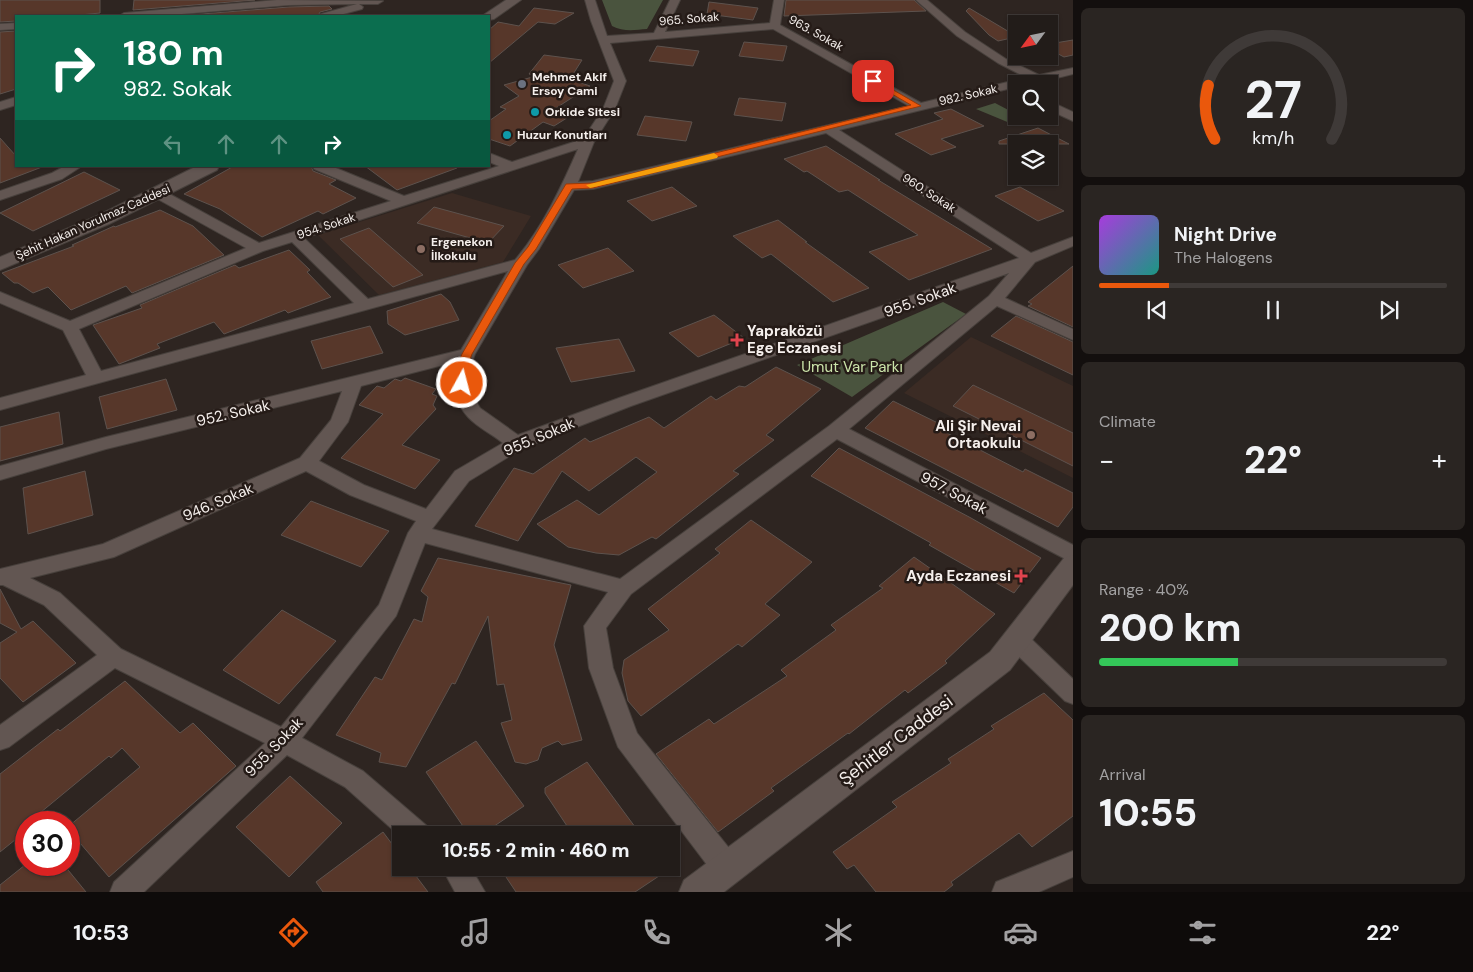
<!DOCTYPE html>
<html lang="en">
<head>
<meta charset="utf-8">
<style>
  body { margin:0; font-family:"DM Sans",sans-serif; background:#2a2522; color:#f1f3f6; height:100vh; display:flex; flex-direction:column; font-size:19px; white-space:nowrap }
  * { box-sizing:border-box; margin:0 }
  p { font-size:16px; color:#a2a1a2 }
  .icon { flex:none; width:28px; height:28px; fill:none; stroke:currentColor; stroke-width:2; stroke-linecap:round; stroke-linejoin:round }
  .map { position:relative; flex:1; overflow:hidden }
  .side { display:flex; flex-direction:column; gap:8px; padding:8px; background:#130f0e; width:400px }
  .side>* { flex:none }
  .top-card { position:absolute; left:15px; top:15px; width:475px; height:152px; border-radius:0px; box-shadow:0 1px 4px #0004,0 0 0 1px #3f3a38; background:#0b6e4f; color:#fff; overflow:hidden }
  .needle { width:32px; rotate:237deg }
  .buttons { position:absolute; left:1008px; top:15px; display:grid; gap:10px }
  .buttons a { display:grid; place-items:center; width:50px; height:50px; border-radius:0px; background:#221c19; box-shadow:0 1px 4px #0004,0 0 0 1px #3f3a38; font-size:25px }
  .speed { position:absolute; left:15px; top:811px; display:flex; gap:10px; font-size:25px; font-weight:700; text-align:center }
  .speed>* { display:grid; place-content:center; width:65px; height:65px; border-radius:50%; background:#221c19; box-shadow:0 1px 4px #0004,0 0 0 1px #3f3a38; line-height:1 }
  .speed .limit { border:8px solid #d22; background:#fff; color:#111 }
  .pin { position:absolute; display:grid; place-items:center; width:42px; height:42px; color:#fff; margin:-21px; border-radius:10px; box-shadow:0 2px 8px #0006 }
  .me { position:absolute; width:55px; margin:-28px; rotate:7deg; stroke-linejoin:round; filter:drop-shadow(0 0 4px #0008) }
  .turn { display:flex; align-items:center; gap:18px; height:105px; padding:0 25px; font-size:22px }
  .turn .icon { width:65px; height:65px; stroke-width:2.5 }
  .turn b { display:block; font-size:35px; line-height:42px }
  .lanes { display:flex; align-items:center; height:48px; padding:0 25px; background:#0003; justify-content:center; gap:25px; direction:ltr }
  .lanes .off { opacity:.35 }
  .big { font-size:38px; font-weight:800; line-height:1.1 }
  .side .card { flex:1; display:flex; flex-direction:column; justify-content:center; gap:8px; min-width:0; padding:0 18px; border-radius:8px; background:#2a2522 }
  .side .dial { align-items:center; gap:0 }
  .dial svg { height:130px; overflow:visible; fill:none; stroke:#3f3a38; stroke-width:7; stroke-linecap:round; text-anchor:middle }
  .dial text { fill:#f1f3f6; stroke:none }
  .song { display:flex; align-items:center; gap:15px }
  .cover { width:60px; height:60px; border-radius:8px; background:linear-gradient(135deg,hsl(280 70% 55%),hsl(170 70% 35%)) }
  .played { height:5px; border-radius:2px; background:linear-gradient(90deg,#ea580c 20%,#3f3a38 20%) }
  .keys { display:flex; justify-content:space-around; direction:ltr }
  .heat { display:flex; justify-content:space-between; align-items:center; font-size:28px; direction:ltr }
  .charge { height:8px; border-radius:4px; background:linear-gradient(90deg,#34c759 40%,#3f3a38 0) }
  .trip { position:absolute; left:392px; top:826px; width:288px; height:50px; border-radius:0px; background:#221c19; box-shadow:0 1px 4px #0004,0 0 0 1px #3f3a38; font-weight:800; line-height:50px; text-align:center }
  .tab-bar { display:flex; height:80px; justify-content:space-around; align-items:center; background:#0e0b0a; color:#a2a1a2 }
  .tab-bar .icon { width:35px; height:35px }
  .tab-bar .selected { color:#ea580c }
  .tab-bar b { font-size:22px; color:#f1f3f6 }
  main { display:flex; flex:1; min-height:0 }
  .map>svg:first-child { display:block }
</style>
</head>
<body>
<main>
<div class="map">
<svg width="1073" height="892" viewBox="0 0 1073 892">
  <rect width="100%" height="100%" fill="#2e2521"/>
  <g fill="#3b2b24">
    <path d="M452,193l79,23 -28,46 -124,33 -61,-60z"/>
    <path d="M971,337l102,49v92l-169,-85z"/>
  </g>
  <g fill="#4a543e">
    <path d="M602,0h61l-16,29c-12,1 -24,3 -35,-3z"/>
    <path d="M995,103l21,11v2h6l10,5 -15,5 -41,-17z"/>
    <path d="M943,302l23,12 -114,83 -55,-32z"/>
  </g>
  <g fill="#57372a" stroke="#5d524d">
    <path d="M0,0h100v13l-30,3h-54v5l-16,1z"/>
    <path d="M134,0h121l-122,10z"/>
    <path d="M786,0h128l12,11 -142,5z"/>
    <path d="M709,2l49,6 -5,12 -46,-6z"/>
    <path d="M329,6l3,3 -12,3 -2,4h-141l112,-9z"/>
    <path d="M534,8l40,5 -19,11 -17,-2 -49,41v-33l9,-8 21,4z"/>
    <path d="M969,8l47,28v1l-18,4 -9,-6 -23,-24z"/>
    <path d="M16,31v58l-16,5v-62z"/>
    <path d="M1073,40v15l-9,2 -15,-8v-5z"/>
    <path d="M744,42l43,4 -4,15 -44,-5z"/>
    <path d="M657,46l42,5 -6,15 -44,-5z"/>
    <path d="M544,55l38,5 -12,19 20,7 -37,24 17,6 -16,10 -11,-4 -33,24 -21,-7v-18l17,-12 -6,-2 19,-11 -15,-11 32,-9 -7,-2z"/>
    <path d="M739,98l47,5 -4,18 -48,-6z"/>
    <path d="M951,109l33,17 -43,13 15,8 -25,8 -36,-21 48,-15 -9,-6z"/>
    <path d="M645,116l47,6 -6,19 -49,-6z"/>
    <path d="M1038,128l31,16h-70v-3z"/>
    <path d="M0,138l16,18v10l26,1 -42,16z"/>
    <path d="M826,146l54,34h-2l114,69 -83,31 -40,-28 49,-17 -70,-45 -9,2 -32,-21 -3,1 -20,-13z"/>
    <path d="M234,166h77l2,5 23,9 -7,4 27,14 -33,16 -5,-3 -56,26 -42,-28 -36,-15z"/>
    <path d="M365,166h92v2l-60,22z"/>
    <path d="M84,172l36,18 -87,41 -33,-18z"/>
    <path d="M672,187l25,19 -45,15 -25,-20z"/>
    <path d="M1020,187l44,24 -26,10 -43,-25z"/>
    <path d="M434,207l70,19 -16,17 -71,-20z"/>
    <path d="M160,210l33,16 31,29 -92,38 -6,-7 -55,24 -23,-23 -15,6 -15,-10h-4l-12,-10 72,-27 -2,-1 42,-19 1,1z"/>
    <path d="M778,220l29,22h-2l64,46 -36,14 -62,-48 -9,4 -29,-22z"/>
    <path d="M369,228l54,47 -30,12 -53,-48z"/>
    <path d="M608,248l26,23 -51,17 -25,-23z"/>
    <path d="M289,250l21,20 -3,2 24,25 -43,16 -3,-3 -61,24 -10,-12 -57,22 3,4 -41,16 -26,-39 49,-17 -2,-3 95,-40 4,3z"/>
    <path d="M1073,266v61l-45,-21 4,-2 -4,-2z"/>
    <path d="M441,294l9,8 9,18 -54,15 -17,-11 -1,-13z"/>
    <path d="M714,315l30,23 -46,19 -29,-24z"/>
    <path d="M1016,316l57,26v33l-82,-39z"/>
    <path d="M370,326l13,27 -61,16 -11,-28z"/>
    <path d="M619,339l16,32 -64,11 -15,-34z"/>
    <path d="M776,367l45,22 -55,46 8,5 -41,31 6,3 -83,65 -4,-2 -33,18 -23,-2 -28,-6 -31,-23 40,-24 22,15 58,-43 -21,-15 -47,34 -27,-20 -44,70 -43,-15 39,-58 19,6 52,-36 5,4 59,-25 15,11 47,-32 5,4 23,-14 6,1z"/>
    <path d="M405,378l31,11 -4,5 5,2 -4,9 3,4 -34,36 38,15 -25,29 -74,-31 42,-44 -24,-9 18,-19 7,2 11,-9 6,2z"/>
    <path d="M166,379l11,31 -70,19 -8,-32z"/>
    <path d="M973,385l100,48v33l-120,-60z"/>
    <path d="M893,401l51,25 -3,4 82,42 2,-3 48,24v14l-15,20 -193,-99z"/>
    <path d="M59,412l4,32 -63,17v-34z"/>
    <path d="M839,448l132,70 70,40 -27,35 -85,-48 2,-2 -120,-67z"/>
    <path d="M85,471l8,44 -65,19 -5,-46z"/>
    <path d="M311,501l78,30 -28,36 -80,-32z"/>
    <path d="M751,520l61,42 -47,42 15,11 -38,32 -4,-3 -97,72 -13,-15 -6,-28 2,-13 45,-30 -21,-21 72,-56 -5,-4z"/>
    <path d="M914,557l81,57 -50,47 2,2 -39,30 -3,-3 -56,44 -1,-1 -77,55 3,3 -56,41 -62,-78 53,-35 5,5 73,-48 -6,-6 55,-40 -5,-5 52,-37 -4,-2z"/>
    <path d="M438,558l133,27 -17,60 28,95 -20,5 -4,-4 -16,7 -4,12 -12,4 -11,-2 -14,-39 11,-3 -8,-36 -7,1 -9,-69 -33,68 -3,-1 -46,84 -27,-5 2,-9 -45,-18 39,-58 7,3 32,-61 8,3 6,-25 -7,-6z"/>
    <path d="M0,589l21,40 12,-8 43,42 -53,39 -23,-24v-35l17,-11 -17,-9z"/>
    <path d="M282,610l54,31 -57,63 -56,-34z"/>
    <path d="M125,681l55,52 13,-10 43,43 -127,111 -40,-47v-4l71,-59 -18,-19 -11,10 -2,-2 -80,66h-3v9l-26,21v-78l58,-45 2,2z"/>
    <path d="M1044,693l29,27v96l-41,31 -13,-14 -68,49 2,3 -9,7h-68l-22,-27 -7,4 -14,-17 64,-45 -5,-5 59,-39 -3,-4 46,-30 -3,-3z"/>
    <path d="M476,741l48,65 -43,29h-12l-43,-63z"/>
    <path d="M587,762l54,73h-68l-28,-42v-5z"/>
    <path d="M290,776l52,47 -53,54 -53,-50z"/>
    <path d="M383,832l18,24v12h9l18,24h-105l-7,-10z"/>
    <path d="M25,865h39l22,27h-86v-7z"/>
    <path d="M500,868h171l-36,24h-119z"/>
  </g>
  <g fill="none" stroke-linecap="round" stroke-linejoin="round">
    <defs>
      <g id="minor">
        <path d="M277,0l106,1 -5,3h-19l4,3 -1,2 -26,7h-16l1,-2 36,-10 -68,1 -131,11h-39l5,-3z"/>
        <path d="M585,0h10l12,36 47,-3 16,-33h10l-15,32 105,-9 4,-23h10l-4,25 141,78 95,-23 4,1 7,-3 -29,-15 -41,-27 -41,-36h11l38,32 41,27 33,16 34,-7v6l-40,10h-17v3l-177,43 192,123 42,-16v9l-38,16 -30,36 68,31v11l-76,-34 -148,123 224,116v18l-236,-124 -206,155 -25,34 7,40 24,65 100,125 3,10 -3,10 -10,3 -10,-3 -99,-131 -3,-8 -26,-71 -5,-42 24,-34 -183,-49 -29,73 -94,122 61,33 64,55 4,9h-30v2l-56,-50 -58,-32 -143,137h-34l4,-10 151,-139 -150,-75 -106,79 -9,3v-25l97,-70 -53,-50 -41,-20h-3v-16l103,-25 197,-86 31,-38 11,-29 -236,58 -106,31v-14l106,-29 355,-87 47,-79 -508,139v-12l86,-23 -23,-45 -63,-27v-11l70,29 176,-73 -92,-51 -2,-3 2,-3h10l95,52 132,-42 -77,-32 -1,-3h18l73,30 95,-30 -10,-4v-9l23,9 71,-23 20,-30 11,-28 -23,-60zM773,29l136,77 -316,75 -15,1 16,-40 21,-33 11,-28 -16,-38zM826,133l193,125 -400,140 -101,37 -38,-27 -7,-12 -4,-25 6,-17 52,-89 12,-16 35,-59 19,-1zM578,149c-17,39 -36,79 -63,111l-147,39 -64,-61zM292,242l62,61 -253,68 -22,-42 184,-78zM1009,273l-20,23 -160,130 -209,153 -188,-50 37,-48 54,-33 108,-42zM455,362c-7,17 0,41 13,55 9,10 24,17 35,26l-48,28 -29,38 -62,-24 -45,-24 29,-39 13,-36zM306,471l44,24 66,26 -8,12 -29,72 -98,122 -160,-78 -61,-56 -30,-15 84,-21z"/>
        <path d="M16,23v6l-16,1v-6z"/>
        <path d="M16,97v8l-16,5v-8z"/>
        <path d="M1049,101l24,11v9l-24,-11z"/>
        <path d="M65,166h17l-20,13 -62,21v-9l52,-18z"/>
        <path d="M1017,631l8,2 48,46v25l-8,-3 -56,-54 -3,-7 3,-7z"/>
        <path d="M1073,851v26l-34,15h-47l4,-10z"/>
        <path d="M442,868h29l14,24h-30z"/>
      </g>
      <g id="tertiary">
        <path d="M506,0h15l-27,19 -5,1v-4h-7z"/>
        <path d="M197,166h22l-2,4 -108,54 -109,46v-13l97,-41z"/>
        <path d="M1073,555v30l-63,85 -286,222h-45l5,-12 306,-228 74,-94z"/>
      </g>
    </defs>
    <use href="#minor" stroke="#47403c" stroke-width="2"/>
    <use href="#tertiary" stroke="#47403c" stroke-width="2"/>
    <use href="#minor" fill="#625652" fill-rule="evenodd"/>
    <use href="#tertiary" fill="#625652" fill-rule="evenodd"/>
  </g>
  <path fill="#ea580c" stroke="#983908" d="M871,80h5l45,26 -328,82 -21,1 -36,60 -12,15 -52,90 -6,17 2,12 -2,3h-7l-4,-15 7,-17 53,-91 13,-16 38,-63 27,-1 318,-78 -40,-23z"/>
  <path fill="#f59e0b" d="M714,153l4,3 -1,2 -127,30 -4,-3z"/>
  <circle fill="#6b7280" stroke="#251b17" stroke-width="2" cx="522" cy="84" r="5"/>
  <g fill="#0f9aa8" stroke="#251b17" stroke-width="2">
    <circle cx="535" cy="112" r="5"/>
    <circle cx="507" cy="135" r="5"/>
  </g>
  <g fill="#8d6e63" stroke="#251b17" stroke-width="2">
    <circle cx="421" cy="249" r="5"/>
    <circle cx="1031" cy="435" r="5"/>
  </g>
  <g fill="#e0444e" stroke="#251b17" stroke-width="2">
    <path d="M734.5 332.5h5v5h5v5h-5v5h-5v-5h-5v-5h5z"/>
    <path d="M1018.5 568.5h5v5h5v5h-5v5h-5v-5h-5v-5h5z"/>
  </g>
  <g text-anchor="middle" stroke-width="5" stroke-linejoin="round" paint-order="stroke">
    <g font-size="12" fill="#f5efec" stroke="#251b17">
      <text transform="translate(689 19) rotate(-5)" y="4">965. Sokak</text>
      <text transform="translate(816 33) rotate(29)" y="4">963. Sokak</text>
      <text transform="translate(968 95) rotate(-13)" y="4">982. Sokak</text>
      <text transform="translate(929 193) rotate(33)" y="4">960. Sokak</text>
      <text transform="translate(93 222) rotate(-24)" y="4">Şehit Hakan Yorulmaz Caddesi</text>
      <text transform="translate(326 226) rotate(-18)" y="4">954. Sokak</text>
    </g>
    <g font-size="12" font-weight="bold" fill="#f5efec" stroke="#251b17" text-anchor="start">
      <text x="532" y="81">Mehmet Akif<tspan x="532" dy="14">Ersoy Cami</tspan></text>
      <text x="545" y="116">Orkide Sitesi</text>
      <text x="517" y="139">Huzur Konutları</text>
      <text x="431" y="246">Ergenekon<tspan x="431" dy="14">İlkokulu</tspan></text>
    </g>
    <g font-size="15" fill="#f5efec" stroke="#251b17">
      <text transform="translate(920 300) rotate(-20)" y="5">955. Sokak</text>
      <text transform="translate(233 413) rotate(-13)" y="5">952. Sokak</text>
      <text transform="translate(539 437) rotate(-23)" y="5">955. Sokak</text>
      <text transform="translate(954 493) rotate(28)" y="5">957. Sokak</text>
      <text transform="translate(218 502) rotate(-23)" y="5">946. Sokak</text>
      <text transform="translate(274 747) rotate(-46)" y="5">955. Sokak</text>
    </g>
    <g font-size="15" font-weight="bold" fill="#f5efec" stroke="#251b17" text-anchor="end">
      <text x="747" y="336" text-anchor="start">Yapraközü<tspan x="747" dy="17">Ege Eczanesi</tspan></text>
      <text x="1021" y="431">Ali Şir Nevai<tspan x="1021" dy="17">Ortaokulu</tspan></text>
      <text x="1011" y="581">Ayda Eczanesi</text>
    </g>
    <g font-size="15" fill="#cce5ab" stroke="#251b17">
      <text x="852" y="372">Umut Var Parkı</text>
    </g>
    <g font-size="18" fill="#f5efec" stroke="#251b17">
      <text transform="translate(896 740) rotate(-37)" y="6">Şehitler Caddesi</text>
    </g>
  </g>
</svg>
<div class="buttons">
<a><svg class="needle" viewBox="-14 -14 28 28"><path d="M0-13l5 13h-10z" fill="#e53935"/><path d="M0 13l5-13h-10z" fill="#a2a1a2"/></svg></a>
<a><svg class="icon" aria-label="search" viewBox="0 0 24 24"><circle cx="10" cy="10" r="6"/><path d="M15 15l6 6"/></svg></a>
<a><svg class="icon" aria-label="layers" viewBox="0 0 24 24"><path d="M12 4l9 5-9 5-9-5zM3 14l9 5 9-5"/></svg></a>
</div>
<div class="speed"><div class="limit">30</div></div>
<div class="pin" style="left:873px;top:81px;background:#d93025"><svg class="icon" aria-label="arrive" viewBox="0 0 24 24"><path d="M6 21V4h12l-3 4 3 4H6"/></svg></div>
<svg class="me" style="left:462px;top:383px" viewBox="-20 -20 40 40"><circle r="17" fill="#ea580c" stroke="#fff" stroke-width="3"/><path d="M0-11L8 9 0 5-8 9z" fill="#fff"/></svg>
<div class="trip">10:55 · 2 min · 460 m</div>
<div class="top-card">
<div class="turn"><svg class="icon" aria-label="right" viewBox="0 0 24 24"><path d="M7 20v-9h11M14 6l5 5-5 5"/></svg><div><b>180 m</b>982. Sokak</div></div>
<div class="lanes"><svg class="icon off" aria-label="left" viewBox="0 0 24 24"><path d="M17 20v-9H6M10 6l-5 5 5 5"/></svg><svg class="icon off" aria-label="ahead" viewBox="0 0 24 24"><path d="M12 20V5M6 11l6-6 6 6"/></svg><svg class="icon off" aria-label="ahead" viewBox="0 0 24 24"><path d="M12 20V5M6 11l6-6 6 6"/></svg><svg class="icon" aria-label="right" viewBox="0 0 24 24"><path d="M7 20v-9h11M14 6l5 5-5 5"/></svg></div>
</div>
</div>
<section class="side">
<div class="card dial"><svg viewBox="0 0 100 80">
<path d="M14 69A42 42 0 1 1 86 69"/>
<path d="M14 69A42 42 0 0 1 10 36" stroke="#ea580c"/>
<text x="50" y="56" font-size="32" font-weight="700">27</text>
<text x="50" y="72" font-size="11">km/h</text>
</svg></div>
<div class="card">
<div class="song"><i class="cover"></i><div><b>Night Drive</b><p>The Halogens</p></div></div>
<div class="played"></div>
<div class="keys"><svg class="icon" aria-label="previous" viewBox="0 0 24 24"><path d="M18 5L8 12l10 7zM5 5v14"/></svg><svg class="icon" aria-label="pause" viewBox="0 0 24 24"><path d="M8 5v14M16 5v14"/></svg><svg class="icon" aria-label="next" viewBox="0 0 24 24"><path d="M6 5l10 7-10 7zM19 5v14"/></svg></div>
</div>
<div class="card"><p>Climate</p>
<div class="heat"><a>−</a><b class="big">22°</b><a>+</a></div>
</div>
<div class="card"><p>Range · 40%</p><b class="big">200 km</b><div class="charge"></div></div>
<div class="card"><p>Arrival</p><b class="big">10:55</b></div>
</section>
</main>
<nav class="tab-bar">
<b>10:53</b>
<svg class="icon selected" aria-label="directions" viewBox="0 0 24 24"><path d="M12 3l9 9-9 9-9-9zM9 14v-3h6M13 9l2 2-2 2"/></svg>
<svg class="icon" aria-label="music" viewBox="0 0 24 24"><path d="M9 18V5l10-2v13"/><circle cx="6" cy="18" r="3"/><circle cx="16" cy="16" r="3"/></svg>
<svg class="icon" aria-label="phone" viewBox="0 0 24 24"><path d="M5 4h4l2 5-3 2q2 4 5 5l2-3 5 2v4C11 20 4 13 5 4z"/></svg>
<svg class="icon" aria-label="climate" viewBox="0 0 24 24"><path d="M12 3v18M4 7l16 10M4 17L20 7"/></svg>
<svg class="icon" aria-label="car" viewBox="0 0 24 24"><path d="M5 17H2v-5l4-1 3-4h7l3 4 3 1v5h-3M9 17h6M6 11h13"/><circle cx="7" cy="17" r="2"/><circle cx="17" cy="17" r="2"/></svg>
<svg class="icon" aria-label="filters" viewBox="0 0 24 24"><path d="M4 7h16M4 17h16"/><circle cx="9" cy="7" r="2"/><circle cx="15" cy="17" r="2"/></svg>
<b>22°</b>
</nav>
</body>
</html>
